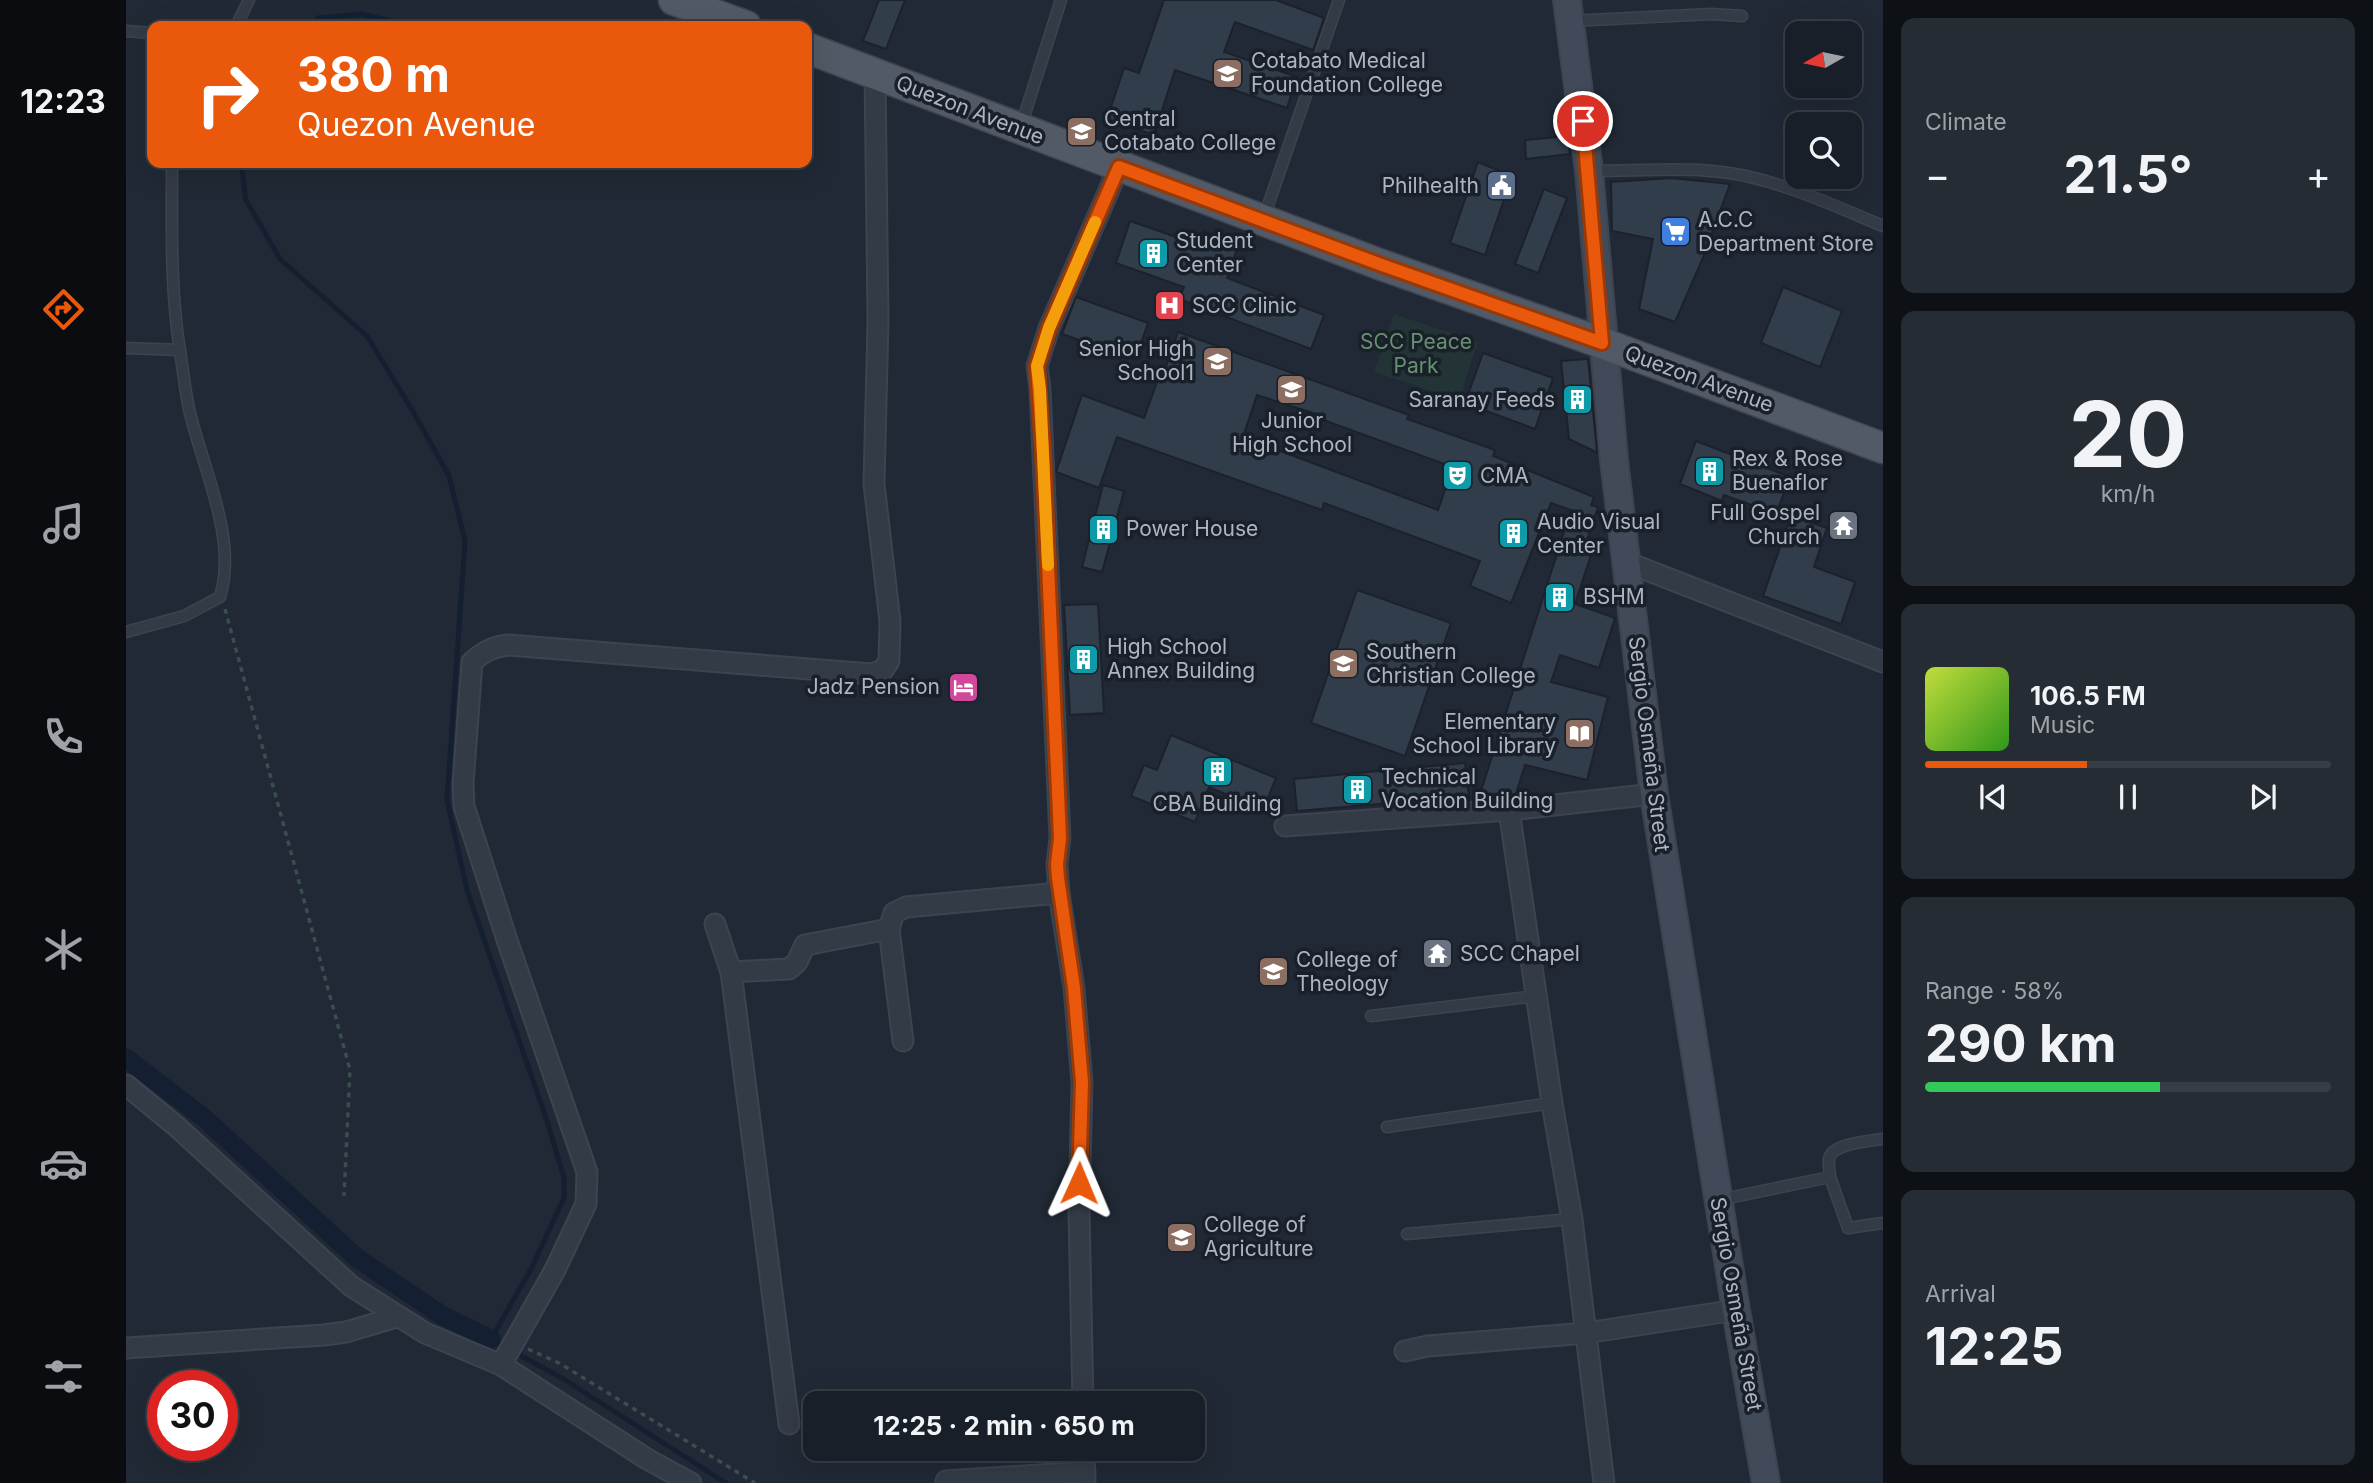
<!DOCTYPE html>
<html lang="en">
<head>
<meta charset="utf-8">
<style>
  body { margin:0; font-family:Inter,sans-serif; background:#252c34; color:#f1f3f6; height:100vh; display:flex; flex-direction:column; font-size:26px; white-space:nowrap }
  * { box-sizing:border-box; margin:0 }
  p { font-size:23px; color:#9fa2a8 }
  .icon { flex:none; width:38px; height:38px; fill:none; stroke:currentColor; stroke-width:2; stroke-linecap:round; stroke-linejoin:round }
  .map { position:relative; flex:1; overflow:hidden }
  .panel { display:flex; flex-direction:column; gap:18px; padding:18px; background:#0d1116; width:490px }
  .panel>* { flex:none }
  .banner { position:absolute; left:21px; top:21px; width:665px; height:147px; border-radius:14px; box-shadow:0 7px 28px #0002,0 0 0 2px #363d45; background:#ea580c; color:#fff; overflow:hidden }
  .needle { width:46px; rotate:261deg }
  .buttons { position:absolute; left:1659px; top:21px; display:grid; gap:14px }
  .buttons a { display:grid; place-items:center; width:77px; height:77px; border-radius:14px; background:#181f28; box-shadow:0 7px 28px #0002,0 0 0 2px #363d45; font-size:35px }
  .speed { position:absolute; left:21px; top:1370px; display:flex; gap:14px; font-size:35px; font-weight:700; text-align:center }
  .speed>* { display:grid; place-content:center; width:91px; height:91px; border-radius:50%; background:#181f28; box-shadow:0 7px 28px #0002,0 0 0 2px #363d45; line-height:1 }
  .speed .limit { border:10px solid #d22; background:#fff; color:#111 }
  .pin { position:absolute; display:grid; place-items:center; width:60px; height:60px; color:#fff; margin:-30px; border:4px solid #fff; border-radius:50%; box-shadow:0 2px 7px #0007 }
  .me { position:absolute; width:77px; margin:-38px; rotate:1deg; stroke-linejoin:round; filter:drop-shadow(0 0 5px #0008) }
  .turn { display:flex; align-items:center; gap:24px; height:147px; padding:0 35px; font-size:32px }
  .turn .icon { width:91px; height:91px; stroke-width:2.5 }
  .turn b { display:block; font-size:49px; line-height:60px }
  .big { font-size:52px; font-weight:700; line-height:1.1 }
  .panel .card { flex:1; display:flex; flex-direction:column; justify-content:center; gap:10px; min-width:0; padding:0 24px; border-radius:14px; background:#252c34 }
  .panel .dial { align-items:center; gap:0 }
  .dial b { font-size:91px; line-height:1 }
  .song { display:flex; align-items:center; gap:21px }
  .cover { width:84px; height:84px; border-radius:10px; background:linear-gradient(135deg,hsl(70 70% 55%),hsl(110 70% 35%)) }
  .played { height:7px; border-radius:4px; background:linear-gradient(90deg,#ea580c 40%,#363d45 40%) }
  .keys { display:flex; justify-content:space-around; direction:ltr }
  .heat { display:flex; justify-content:space-between; align-items:center; font-size:38px; direction:ltr }
  .charge { height:10px; border-radius:5px; background:linear-gradient(90deg,#34c759 58%,#363d45 0) }
  .trip { position:absolute; left:677px; top:1391px; width:402px; height:70px; border-radius:14px; background:#181f28; box-shadow:0 7px 28px #0002,0 0 0 2px #363d45; font-weight:700; line-height:70px; text-align:center }
  main { display:flex; flex:1; min-height:0 }
  .dock { display:flex; flex-direction:column; width:126px; justify-content:space-around; align-items:center; background:#0a0c10; color:#9fa2a8 }
  .dock .icon { width:49px; height:49px }
  .dock .current { color:#ea580c }
  .dock b { font-size:32px; color:#f1f3f6 }
  .map>svg:first-child { display:block }
</style>
</head>
<body>
<main>
<nav class="dock">
<b>12:23</b>
<svg class="icon current" aria-label="directions" viewBox="0 0 24 24"><path d="M12 3l9 9-9 9-9-9zM9 14v-3h6M13 9l2 2-2 2"/></svg>
<svg class="icon" aria-label="music" viewBox="0 0 24 24"><path d="M9 18V5l10-2v13"/><circle cx="6" cy="18" r="3"/><circle cx="16" cy="16" r="3"/></svg>
<svg class="icon" aria-label="phone" viewBox="0 0 24 24"><path d="M5 4h4l2 5-3 2q2 4 5 5l2-3 5 2v4C11 20 4 13 5 4z"/></svg>
<svg class="icon" aria-label="climate" viewBox="0 0 24 24"><path d="M12 3v18M4 7l16 10M4 17L20 7"/></svg>
<svg class="icon" aria-label="car" viewBox="0 0 24 24"><path d="M5 17H2v-5l4-1 3-4h7l3 4 3 1v5h-3M9 17h6M6 11h13"/><circle cx="7" cy="17" r="2"/><circle cx="17" cy="17" r="2"/></svg>
<svg class="icon" aria-label="filters" viewBox="0 0 24 24"><path d="M4 7h16M4 17h16"/><circle cx="9" cy="7" r="2"/><circle cx="15" cy="17" r="2"/></svg>
</nav>
<div class="map">
<svg width="1757" height="1483" viewBox="0 0 1757 1483">
  <rect width="100%" height="100%" fill="#202935"/>
  <path fill="#223436" d="M1268,314l84,28 -19,58 -85,-28z"/>
  <g fill="none" stroke-linecap="round" stroke-linejoin="round">
    <g stroke="#142031" stroke-width="5">
      <path d="M186,26l6,-8 44,-4 47,12"/>
      <path d="M544,26l20,-9"/>
      <path d="M115,163l5,37 34,59 87,77 47,77 35,63 16,65 -18,259 20,90 80,231 17,57v20l-33,71 -40,70 14,8"/>
      <path d="M388,1352l48,26 164,105"/>
    </g>
    <path stroke="#142031" stroke-width="19" d="M0,1058l77,59 154,141 86,58 48,23"/>
  </g>
  <g fill="#323d4c" stroke="#1b222c" stroke-width="2" fill-rule="evenodd">
    <path d="M753,0h26l-19,49 -23,-8z"/>
    <path d="M1038,0h112l48,18 -11,32 -78,-28 -11,30 73,25 -10,31 -112,-38 -21,65 -47,-16 17,-51 15,5z"/>
    <path d="M1442,136l2,18 -44,5 -1,-19z"/>
    <path d="M1352,162l34,14 -27,79 -35,-12z"/>
    <path d="M1545,178l59,6 -28,76 -27,62 -36,-13 14,-70 -41,-8 -1,-49z"/>
    <path d="M1418,189l23,9 -29,75 -23,-9z"/>
    <path d="M1004,221l69,24 5,-14 35,13 -12,34 97,37 -13,34 -132,-50 5,-12 -68,-24z"/>
    <path d="M1657,287l59,24 -22,56 -59,-24z"/>
    <path d="M950,297l72,26 -13,37 -73,-26z"/>
    <path d="M1052,332l231,83 -2,4 88,31 -2,6 101,41 -3,8 7,2 -12,36 8,3 -19,58 40,14 -16,50 -39,-13 -9,27 57,15 -21,83 -62,-15 -10,32 -20,2 -15,-5 91,-284 -20,-7 -40,100 -41,-17 10,-25 -156,-58 -2,7 -205,-73 -18,51 -43,-16 26,-77 62,23 16,-44 3,1zM1131,395l59,19 -1,3 138,50 -15,43 -195,-73z"/>
    <path d="M1357,353l70,25 -18,51 -70,-26z"/>
    <path d="M1462,359l9,93 1,1 -29,-14 -8,-78z"/>
    <path d="M1570,441l94,36 -14,37 -52,-19 -2,6 -42,-17z"/>
    <path d="M977,485l21,6 -22,81 -20,-5z"/>
    <path d="M1665,516l36,12 -13,39 41,15 -14,42 -78,-28z"/>
    <path d="M1231,590l94,33 -46,133 -94,-33z"/>
    <path d="M972,604l6,109 -34,2 -6,-110z"/>
    <path d="M1045,735l105,43 -13,32 -54,-23 -14,35 -64,-26 13,-31 13,5z"/>
    <path d="M1339,763l4,34 -30,5 -1,-3 -141,12 -3,-32z"/>
  </g>
  <g fill="none" stroke-linecap="round" stroke-linejoin="round">
    <defs>
      <g id="lane">
        <path d="M1444,21l141,-7 31,2"/>
        <path d="M110,26l13,-26"/>
        <path d="M0,31l26,2"/>
        <path d="M895,126l40,-126"/>
        <path d="M1466,171c55,0 112,-7 166,8 43,11 84,30 125,47"/>
        <path d="M1138,217l75,-217"/>
        <path d="M0,348l54,2"/>
        <path d="M0,632l58,-16 36,-19c18,-59 -18,-130 -31,-188 -4,-19 -6,-39 -9,-58 -10,-63 -8,-125 -8,-188"/>
        <path d="M1245,1016l166,-20"/>
        <path d="M1261,1127l165,-24"/>
        <path d="M1704,1177l18,51 35,-5"/>
        <path d="M1592,1200l112,-23c0,-6 -2,-13 -1,-18 3,-16 41,-18 54,-20"/>
        <path d="M1281,1234l165,-15"/>
      </g>
      <g id="street">
        <path d="M1500,562l257,100"/>
        <path d="M1383,810l43,293 20,116 32,264"/>
        <path d="M1159,826l224,-16 145,-16"/>
        <path d="M589,924l16,48 58,452"/>
        <path d="M605,972l58,-3 8,-7 8,-17 84,-16"/>
        <path d="M777,1041l-14,-112 5,-16 12,-6 153,-14"/>
        <path d="M0,1085l50,41 175,160 74,47 76,32 146,94 44,24"/>
        <path d="M0,1348l198,-13 22,-3 51,-15"/>
        <path d="M1279,1351l23,-5 158,-13 150,-23"/>
        <path d="M375,1365l54,-95 31,-66 1,-32 -80,-232 -43,-134 -1,-22 9,-122c11,-10 20,-15 36,-17l364,29 11,-4 6,-9 1,-40 -16,-137 4,-163 -3,-248"/>
        <path d="M957,1404l-4,-194 3,-128 -8,-94 -15,-95 -2,-29 3,-26 -20,-449 -3,-23 12,-38 70,-161"/>
        <path d="M958,1449l1,34"/>
        <path d="M820,1481l139,-9"/>
      </g>
      <path id="secondary" d="M1441,0l22,171 25,289 40,334 82,516 30,173"/>
      <g id="primary">
        <path d="M548,0l72,26"/>
        <path d="M681,48l572,216 223,79 281,105"/>
      </g>
    </defs>
    <use href="#lane" stroke="#3d444f" stroke-width="13"/>
    <use href="#street" stroke="#3d444f" stroke-width="23"/>
    <use href="#secondary" stroke="#3d444f" stroke-width="30"/>
    <use href="#primary" stroke="#3d444f" stroke-width="33"/>
    <g stroke="#3a4d4f" stroke-width="3.5" stroke-dasharray="5 5" stroke-linecap="butt">
      <path d="M99,609l125,461 -6,126"/>
      <path d="M402,1349l31,14 196,120"/>
    </g>
    <use href="#lane" stroke="#333b46" stroke-width="10"/>
    <use href="#street" stroke="#333b46" stroke-width="19"/>
    <use href="#secondary" stroke="#414a59" stroke-width="26"/>
    <use href="#primary" stroke="#515a66" stroke-width="30"/>
  </g>
  <g fill="none" stroke-linecap="round" stroke-linejoin="round">
    <defs>
      <path id="route" d="M953,1183l3,-101 -8,-94 -16,-110 -1,-14 3,-26 -17,-386 -6,-86 12,-38 70,-161 260,97 223,79 -19,-222"/>
    </defs>
    <use href="#route" stroke="#983908" stroke-width="18"/>
    <use href="#route" stroke="#ea580c" stroke-width="12"/>
    <path stroke="#f59e0b" stroke-width="12" d="M922,565l-8,-176 -3,-23 12,-38 46,-106"/>
  </g>
  <defs>
    <symbol id="university-square" viewBox="-11 -11 22 22"><rect x="-9" y="-9" width="18" height="18" rx="4" fill="#8d6e63" stroke="#19202a"/><path d="M0-5L7-2L0 1L-7-2ZM-4 1L0 2.5L4 1V4Q0 6-4 4Z" fill="#fff"/></symbol>
    <symbol id="civic-square" viewBox="-11 -11 22 22"><rect x="-9" y="-9" width="18" height="18" rx="4" fill="#5c6f8a" stroke="#19202a"/><path d="M-.6-6.5H3V-4.5H.6V-3L4-1V1h2V6H-6V1h2V-1L-.6-3ZM-1.2 2.5V6h2.4V2.5Z" fill="#fff"/></symbol>
    <symbol id="supermarket-square" viewBox="-11 -11 22 22"><rect x="-9" y="-9" width="18" height="18" rx="4" fill="#3f7fe0" stroke="#19202a"/><path d="M-6-5.5h2.5l.6 2H6L4.5 2H-2.5L-4.4-4H-6ZM-1.5 3.2a1.3 1.3 0 1 0 .1 0ZM3 3.2a1.3 1.3 0 1 0 .1 0Z" fill="#fff"/></symbol>
    <symbol id="building-square" viewBox="-11 -11 22 22"><rect x="-9" y="-9" width="18" height="18" rx="4" fill="#0f9aa8" stroke="#19202a"/><path d="M-4-6H4V6H1V3H-1V6H-4ZM-2.5-4.3h1.7v1.8h-1.7ZM.8-4.3h1.7v1.8H.8ZM-2.5-1h1.7V.8h-1.7ZM.8-1h1.7V.8H.8Z" fill="#fff"/></symbol>
    <symbol id="hospital-square" viewBox="-11 -11 22 22"><rect x="-9" y="-9" width="18" height="18" rx="4" fill="#e0444e" stroke="#19202a"/><path d="M-5-5h3v3.5h4V-5h3V5h-3V1.5h-4V5h-3Z" fill="#fff"/></symbol>
    <symbol id="school-square" viewBox="-11 -11 22 22"><rect x="-9" y="-9" width="18" height="18" rx="4" fill="#8d6e63" stroke="#19202a"/><path d="M0-5L7-2L0 1L-7-2ZM-4 1L0 2.5L4 1V4Q0 6-4 4Z" fill="#fff"/></symbol>
    <symbol id="theatre-square" viewBox="-11 -11 22 22"><rect x="-9" y="-9" width="18" height="18" rx="4" fill="#0f9aa8" stroke="#19202a"/><path d="M-5-5.5Q0-4 5-5.5V0Q5 5 0 6Q-5 5-5 0ZM-3.3-2.5H-1v1.5H-3.3ZM1-2.5H3.3v1.5H1ZM-2.8 1Q0 5.5 2.8 1Z" fill="#fff"/></symbol>
    <symbol id="temple-square" viewBox="-11 -11 22 22"><rect x="-9" y="-9" width="18" height="18" rx="4" fill="#6b7280" stroke="#19202a"/><path d="M0-6L5-2H3V0L6.5 2.5H4V6H1.5V3h-3V6H-4V2.5H-6.5L-3 0V-2H-5Z" fill="#fff"/></symbol>
    <symbol id="hotel-square" viewBox="-11 -11 22 22"><rect x="-9" y="-9" width="18" height="18" rx="4" fill="#d1479c" stroke="#19202a"/><path d="M-6-4.5h1.5V1H6V5H4.5V3h-9V5H-6ZM-4 0a1.8 1.8 0 1 1 3.6 0ZM.5 0V-2.5h3Q6-2.5 6 0Z" fill="#fff"/></symbol>
    <symbol id="library-square" viewBox="-11 -11 22 22"><rect x="-9" y="-9" width="18" height="18" rx="4" fill="#8d6e63" stroke="#19202a"/><path d="M-6-4Q-3-5.5-.7-3.5V5Q-3 3-6 4ZM6-4Q3-5.5 .7-3.5V5Q3 3 6 4Z" fill="#fff"/></symbol>
  </defs>
  <g fill-rule="evenodd">
    <use href="#university-square" x="1084" y="56" width="35" height="35"/>
    <use href="#university-square" x="938" y="114" width="35" height="35"/>
    <use href="#civic-square" x="1358" y="168" width="35" height="35"/>
    <use href="#supermarket-square" x="1532" y="214" width="35" height="35"/>
    <use href="#building-square" x="1010" y="236" width="35" height="35"/>
    <use href="#hospital-square" x="1026" y="288" width="35" height="35"/>
    <use href="#school-square" x="1074" y="344" width="35" height="35"/>
    <use href="#school-square" x="1148" y="372" width="35" height="35"/>
    <use href="#building-square" x="1434" y="382" width="35" height="35"/>
    <use href="#building-square" x="1566" y="454" width="35" height="35"/>
    <use href="#theatre-square" x="1314" y="458" width="35" height="35"/>
    <use href="#temple-square" x="1700" y="508" width="35" height="35"/>
    <use href="#building-square" x="960" y="512" width="35" height="35"/>
    <use href="#building-square" x="1370" y="516" width="35" height="35"/>
    <use href="#building-square" x="1416" y="580" width="35" height="35"/>
    <use href="#building-square" x="940" y="642" width="35" height="35"/>
    <use href="#university-square" x="1200" y="646" width="35" height="35"/>
    <use href="#hotel-square" x="820" y="670" width="35" height="35"/>
    <use href="#library-square" x="1436" y="716" width="35" height="35"/>
    <use href="#building-square" x="1074" y="754" width="35" height="35"/>
    <use href="#building-square" x="1214" y="772" width="35" height="35"/>
    <use href="#temple-square" x="1294" y="936" width="35" height="35"/>
    <use href="#university-square" x="1130" y="954" width="35" height="35"/>
    <use href="#university-square" x="1038" y="1220" width="35" height="35"/>
  </g>
  <g text-anchor="middle" stroke-width="7" stroke-linejoin="round" paint-order="stroke">
    <g font-size="21" fill="#adb5c3" stroke="#19202a" text-anchor="start">
      <text x="1125" y="68">Cotabato Medical<tspan x="1125" dy="24">Foundation College</tspan></text>
      <text x="978" y="126">Central<tspan x="978" dy="24">Cotabato College</tspan></text>
      <text x="1353" y="193" text-anchor="end">Philhealth</text>
      <text x="1572" y="227">A.C.C<tspan x="1572" dy="24">Department Store</tspan></text>
      <text x="1050" y="248">Student<tspan x="1050" dy="24">Center</tspan></text>
      <text x="1066" y="313">SCC Clinic</text>
      <text x="1068" y="356" text-anchor="end">Senior High<tspan x="1068" dy="24">School1</tspan></text>
      <text x="1429" y="407" text-anchor="end">Saranay Feeds</text>
      <text x="1166" y="428" text-anchor="middle">Junior<tspan x="1166" dy="24">High School</tspan></text>
      <text x="1606" y="466">Rex &amp; Rose<tspan x="1606" dy="24">Buenaflor</tspan></text>
      <text x="1354" y="483">CMA</text>
      <text x="1694" y="520" text-anchor="end">Full Gospel<tspan x="1694" dy="24">Church</tspan></text>
      <text x="1411" y="529">Audio Visual<tspan x="1411" dy="24">Center</tspan></text>
      <text x="1000" y="536">Power House</text>
      <text x="1457" y="604">BSHM</text>
      <text x="981" y="654">High School<tspan x="981" dy="24">Annex Building</tspan></text>
      <text x="1240" y="659">Southern<tspan x="1240" dy="24">Christian College</tspan></text>
      <text x="814" y="694" text-anchor="end">Jadz Pension</text>
      <text x="1430" y="729" text-anchor="end">Elementary<tspan x="1430" dy="24">School Library</tspan></text>
      <text x="1255" y="784">Technical<tspan x="1255" dy="24">Vocation Building</tspan></text>
      <text x="1091" y="811" text-anchor="middle">CBA Building</text>
      <text x="1334" y="961">SCC Chapel</text>
      <text x="1170" y="967">College of<tspan x="1170" dy="24">Theology</tspan></text>
      <text x="1078" y="1232">College of<tspan x="1078" dy="24">Agriculture</tspan></text>
    </g>
    <g font-size="21" fill="#adb5c3" stroke="#19202a">
      <text transform="translate(844 110) rotate(21)" y="7">Quezon Avenue</text>
      <text transform="translate(1573 379) rotate(20)" y="7">Quezon Avenue</text>
      <text transform="translate(1523 744) rotate(83)" y="7">Sergio Osmeña Street</text>
      <text transform="translate(1610 1304) rotate(80)" y="7">Sergio Osmeña Street</text>
    </g>
    <g font-size="21" fill="#669270" stroke="#19202a">
      <text x="1290" y="349">SCC Peace<tspan x="1290" dy="24">Park</tspan></text>
    </g>
  </g>
</svg>
<div class="buttons">
<a><svg class="needle" viewBox="-14 -14 28 28"><path d="M0-13l5 13h-10z" fill="#e53935"/><path d="M0 13l5-13h-10z" fill="#9fa2a8"/></svg></a>
<a><svg class="icon" aria-label="search" viewBox="0 0 24 24"><circle cx="10" cy="10" r="6"/><path d="M15 15l6 6"/></svg></a>
</div>
<div class="speed"><div class="limit">30</div></div>
<div class="pin" style="left:1457px;top:121px;background:#d93025"><svg class="icon" aria-label="arrive" viewBox="0 0 24 24"><path d="M6 21V4h12l-3 4 3 4H6"/></svg></div>
<svg class="me" style="left:953px;top:1183px" viewBox="-20 -20 40 40"><path d="M0-17L14 15 0 8-14 15z" fill="#ea580c" stroke="#fff" stroke-width="4"/></svg>
<div class="trip">12:25 · 2 min · 650 m</div>
<div class="banner">
<div class="turn"><svg class="icon" aria-label="right" viewBox="0 0 24 24"><path d="M7 20v-9h11M14 6l5 5-5 5"/></svg><div><b>380 m</b>Quezon Avenue</div></div>
</div>
</div>
<section class="panel">
<div class="card"><p>Climate</p>
<div class="heat"><a>−</a><b class="big">21.5°</b><a>+</a></div>
</div>
<div class="card dial"><b>20</b><p>km/h</p></div>
<div class="card">
<div class="song"><i class="cover"></i><div><b>106.5 FM</b><p>Music</p></div></div>
<div class="played"></div>
<div class="keys"><svg class="icon" aria-label="previous" viewBox="0 0 24 24"><path d="M18 5L8 12l10 7zM5 5v14"/></svg><svg class="icon" aria-label="pause" viewBox="0 0 24 24"><path d="M8 5v14M16 5v14"/></svg><svg class="icon" aria-label="next" viewBox="0 0 24 24"><path d="M6 5l10 7-10 7zM19 5v14"/></svg></div>
</div>
<div class="card"><p>Range · 58%</p><b class="big">290 km</b><div class="charge"></div></div>
<div class="card"><p>Arrival</p><b class="big">12:25</b></div>
</section>
</main>
</body>
</html>
